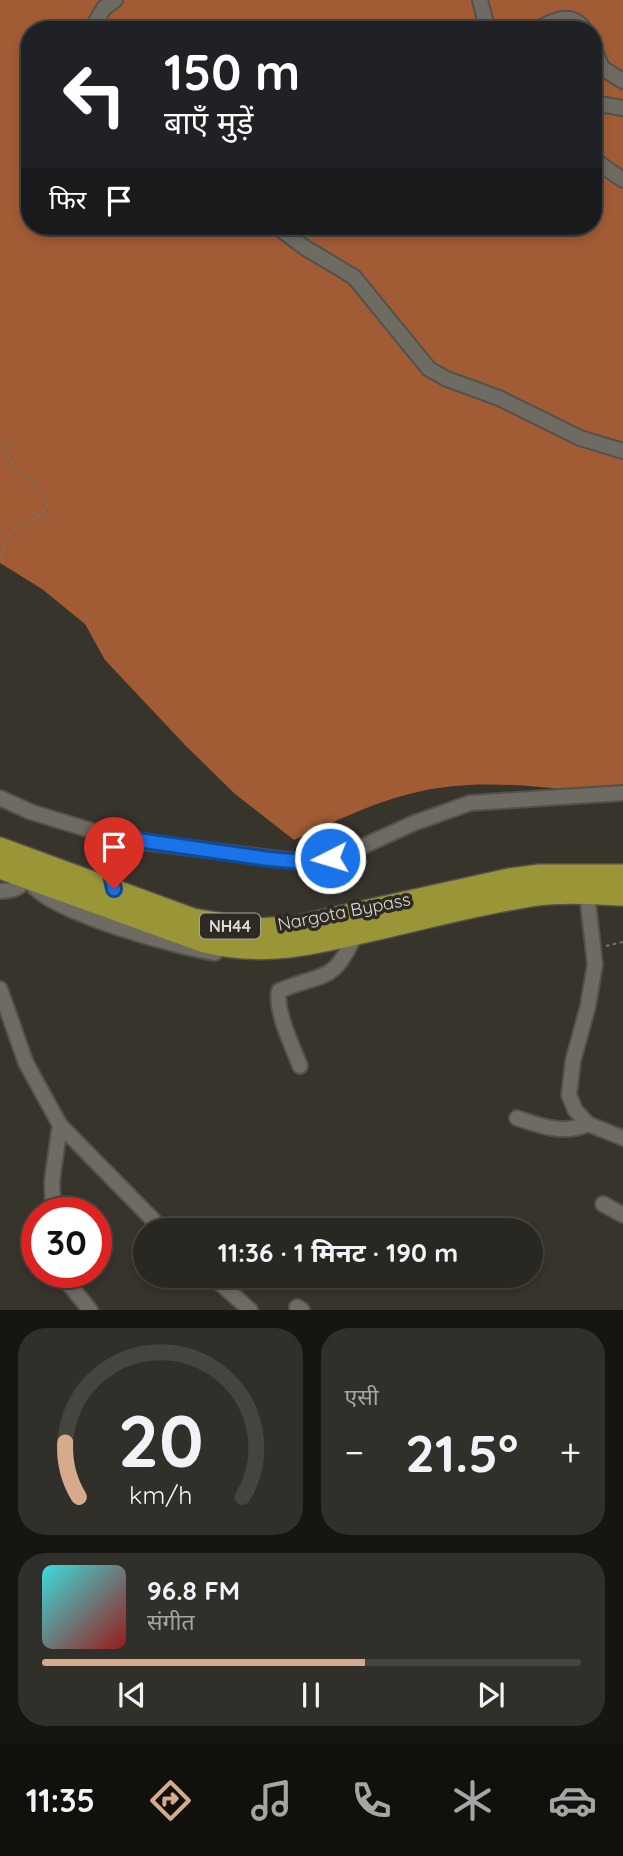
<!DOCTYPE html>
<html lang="hi">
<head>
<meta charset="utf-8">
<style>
  body { margin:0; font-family:Quicksand,"Noto Sans Devanagari",sans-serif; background:#312f2a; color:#f1f3f6; height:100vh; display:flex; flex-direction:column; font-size:26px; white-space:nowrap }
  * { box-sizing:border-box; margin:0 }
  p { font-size:23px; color:#a5a5a5 }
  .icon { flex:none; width:38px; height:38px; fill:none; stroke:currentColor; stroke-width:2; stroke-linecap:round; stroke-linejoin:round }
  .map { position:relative; height:1310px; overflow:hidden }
  .drawer { display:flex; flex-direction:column; gap:18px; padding:18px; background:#171512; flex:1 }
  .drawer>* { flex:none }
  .hud { position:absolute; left:21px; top:21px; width:581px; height:214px; border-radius:28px; box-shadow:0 4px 10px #0003,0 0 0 2px #45443f; background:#202124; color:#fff; overflow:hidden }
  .speed { position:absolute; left:21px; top:1197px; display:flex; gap:14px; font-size:35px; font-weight:700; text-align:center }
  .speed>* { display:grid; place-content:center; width:91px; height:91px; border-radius:50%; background:#292721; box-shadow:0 4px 10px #0003,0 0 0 2px #45443f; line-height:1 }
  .speed .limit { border:10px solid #d22; background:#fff; color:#111 }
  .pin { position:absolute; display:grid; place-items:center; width:60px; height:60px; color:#fff; margin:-72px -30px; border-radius:50% 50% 50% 0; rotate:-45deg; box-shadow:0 0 7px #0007 }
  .pin .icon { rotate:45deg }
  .me { position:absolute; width:77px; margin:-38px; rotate:265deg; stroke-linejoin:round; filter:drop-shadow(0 0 5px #0008) }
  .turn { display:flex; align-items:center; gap:24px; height:147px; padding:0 28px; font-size:32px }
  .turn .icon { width:91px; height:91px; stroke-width:2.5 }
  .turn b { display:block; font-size:49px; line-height:60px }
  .then { display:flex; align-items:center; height:66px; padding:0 28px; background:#0003; gap:14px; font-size:26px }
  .big { font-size:52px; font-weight:700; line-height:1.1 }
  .drawer .widget { flex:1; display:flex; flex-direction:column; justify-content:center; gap:10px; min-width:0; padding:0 24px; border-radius:28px; background:#312f2a }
  .drawer .dial { align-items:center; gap:0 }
  .dial svg { height:182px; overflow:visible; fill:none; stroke:#45443f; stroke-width:7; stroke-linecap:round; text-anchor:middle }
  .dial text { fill:#f1f3f6; stroke:none }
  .song { display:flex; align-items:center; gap:21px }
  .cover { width:84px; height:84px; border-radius:10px; background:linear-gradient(135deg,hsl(180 70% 55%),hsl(0 70% 35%)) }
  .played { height:7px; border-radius:4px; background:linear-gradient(90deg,#d6ab8b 60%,#45443f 60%) }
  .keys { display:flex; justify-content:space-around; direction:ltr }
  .heat { display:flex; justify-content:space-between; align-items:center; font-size:38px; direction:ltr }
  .drawer .tiles { flex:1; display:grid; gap:18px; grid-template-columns:1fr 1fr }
  .widget:last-child { grid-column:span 2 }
  .trip { position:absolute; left:133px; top:1218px; width:410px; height:70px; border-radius:35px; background:#292721; box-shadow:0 4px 10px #0003,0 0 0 2px #45443f; font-weight:700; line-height:70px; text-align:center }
  .dock { display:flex; height:112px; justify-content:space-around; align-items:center; background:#10100d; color:#a5a5a5 }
  .dock .icon { width:49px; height:49px }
  .dock .current { color:#d6ab8b }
  .dock b { font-size:32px; color:#f1f3f6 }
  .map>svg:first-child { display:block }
</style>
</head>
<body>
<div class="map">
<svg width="623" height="1310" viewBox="0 0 623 1310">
  <rect width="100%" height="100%" fill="#37342c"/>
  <path fill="#a15b35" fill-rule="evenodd" d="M0,0h623v796c-70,-7 -144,-21 -214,-2 -40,10 -77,29 -115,46l-59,-46 -49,-48 -81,-86 -20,-36 -43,-35 -42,-26zM30,30h563v196h-563z"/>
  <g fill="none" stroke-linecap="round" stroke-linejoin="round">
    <defs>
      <g id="minor">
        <path d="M480,0l7,27 3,3"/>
        <path d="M91,30l13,-22 11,-8"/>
        <path d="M537,30c16,-10 34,-19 48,0"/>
        <path d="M593,46l9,22 21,13"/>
        <path d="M593,107l12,-2 18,3"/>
        <path d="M593,159l30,21"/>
        <path d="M276,226l28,21 50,30 75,92 18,10 52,19 81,40 43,13"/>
        <path d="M0,798l31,14 88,27 185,23 44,-9 66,-30 56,-20 153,-10"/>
        <path d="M103,835l11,54"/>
        <path d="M31,883c17,29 149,65 184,70"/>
        <path d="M0,891c13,0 20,-3 28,-13"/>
        <path d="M587,894l8,70 -7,42 -15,55 -4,34 6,15 13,14 35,14"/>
        <path d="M0,989l26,74 34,62 103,105"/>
        <path d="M300,1066c-7,-19 -25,-55 -21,-75 43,-19 54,-6 76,-56"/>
        <path d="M517,1118c24,8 46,17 71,6"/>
        <path d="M603,1204l20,11"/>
        <path d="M53,1213l-1,-32 8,-56"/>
        <path d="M59,1272l31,38"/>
        <path d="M212,1276l38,34"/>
        <path d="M297,1307l5,3"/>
      </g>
      <g id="highway">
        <path d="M0,848l193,71 61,10 39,-2 216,-48 31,-4h83"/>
        <path d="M0,868l205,74c61,15 109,2 169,-12 54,-12 108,-27 163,-35 28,-4 58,-1 86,0"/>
      </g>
    </defs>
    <use href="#minor" stroke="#53514b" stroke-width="18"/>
    <use href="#highway" stroke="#53514b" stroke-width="24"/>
    <g stroke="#75726c" stroke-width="2" stroke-dasharray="3.5 3.5" stroke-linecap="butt">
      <path d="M37,516l21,3"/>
      <path d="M0,556l10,-22 35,-24 2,-4 -3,-12 -30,-27 -10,-18 8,-7"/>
      <path d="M606,946l17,-4"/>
    </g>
    <use href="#minor" stroke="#6e6b63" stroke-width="14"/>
    <use href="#highway" stroke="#9a9536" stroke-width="21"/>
  </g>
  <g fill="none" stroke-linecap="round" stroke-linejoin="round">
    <defs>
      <path id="route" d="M114,889l-11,-54 166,24 35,3 26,-4"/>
    </defs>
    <use href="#route" stroke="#114b97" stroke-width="18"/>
    <use href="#route" stroke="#1a73e8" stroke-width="12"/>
  </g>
  <g text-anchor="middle" stroke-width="7" stroke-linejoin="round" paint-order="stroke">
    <rect fill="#2d2a23" stroke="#a8a6a1" stroke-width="2" x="200" y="913.5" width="60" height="25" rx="5"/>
    <g font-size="16" font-weight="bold" fill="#dddbd7">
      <text x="230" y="932">NH44</text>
    </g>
    <g font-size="18" fill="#dddbd7" stroke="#2d2a23">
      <text transform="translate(344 912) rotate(-11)" y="6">Nargota Bypass</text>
    </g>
  </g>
</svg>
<div class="speed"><div class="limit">30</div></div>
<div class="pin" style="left:114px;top:889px;background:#d93025"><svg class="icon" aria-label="arrive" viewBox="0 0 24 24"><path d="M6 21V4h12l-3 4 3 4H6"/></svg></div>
<svg class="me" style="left:330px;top:858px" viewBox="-20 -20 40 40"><circle r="17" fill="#1a73e8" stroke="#fff" stroke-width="3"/><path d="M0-11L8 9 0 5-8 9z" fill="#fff"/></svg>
<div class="trip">11:36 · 1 मिनट · 190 m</div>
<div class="hud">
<div class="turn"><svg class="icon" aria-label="left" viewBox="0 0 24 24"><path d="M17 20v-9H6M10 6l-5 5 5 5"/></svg><div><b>150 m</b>बाएँ मुड़ें</div></div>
<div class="then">फिर<svg class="icon" aria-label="arrive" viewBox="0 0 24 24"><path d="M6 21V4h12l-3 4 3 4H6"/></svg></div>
</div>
</div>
<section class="drawer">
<div class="tiles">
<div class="widget dial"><svg viewBox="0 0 100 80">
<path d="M14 69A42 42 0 1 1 86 69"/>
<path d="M14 69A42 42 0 0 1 8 45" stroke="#d6ab8b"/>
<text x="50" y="56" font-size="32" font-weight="700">20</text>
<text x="50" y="72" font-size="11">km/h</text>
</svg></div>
<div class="widget"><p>एसी</p>
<div class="heat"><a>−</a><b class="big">21.5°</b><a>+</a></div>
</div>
<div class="widget">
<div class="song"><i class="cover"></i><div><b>96.8 FM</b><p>संगीत</p></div></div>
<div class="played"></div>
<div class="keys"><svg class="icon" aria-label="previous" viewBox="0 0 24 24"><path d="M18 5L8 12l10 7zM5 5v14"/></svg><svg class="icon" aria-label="pause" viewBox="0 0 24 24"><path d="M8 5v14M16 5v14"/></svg><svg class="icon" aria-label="next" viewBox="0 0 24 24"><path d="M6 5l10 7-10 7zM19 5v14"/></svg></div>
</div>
</div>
</section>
<nav class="dock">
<b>11:35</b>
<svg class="icon current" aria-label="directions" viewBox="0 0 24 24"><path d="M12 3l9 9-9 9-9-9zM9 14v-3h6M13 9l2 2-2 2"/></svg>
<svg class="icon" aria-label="music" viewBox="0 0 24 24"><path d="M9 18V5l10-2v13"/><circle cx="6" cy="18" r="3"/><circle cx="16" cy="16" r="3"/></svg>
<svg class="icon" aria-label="phone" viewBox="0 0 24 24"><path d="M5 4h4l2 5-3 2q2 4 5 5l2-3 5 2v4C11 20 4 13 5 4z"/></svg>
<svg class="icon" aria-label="climate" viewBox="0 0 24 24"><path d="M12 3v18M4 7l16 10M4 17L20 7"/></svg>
<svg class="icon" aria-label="car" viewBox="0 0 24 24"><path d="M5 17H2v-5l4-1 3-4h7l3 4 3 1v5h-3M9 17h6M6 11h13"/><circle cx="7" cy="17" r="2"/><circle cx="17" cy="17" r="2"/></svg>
</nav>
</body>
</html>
